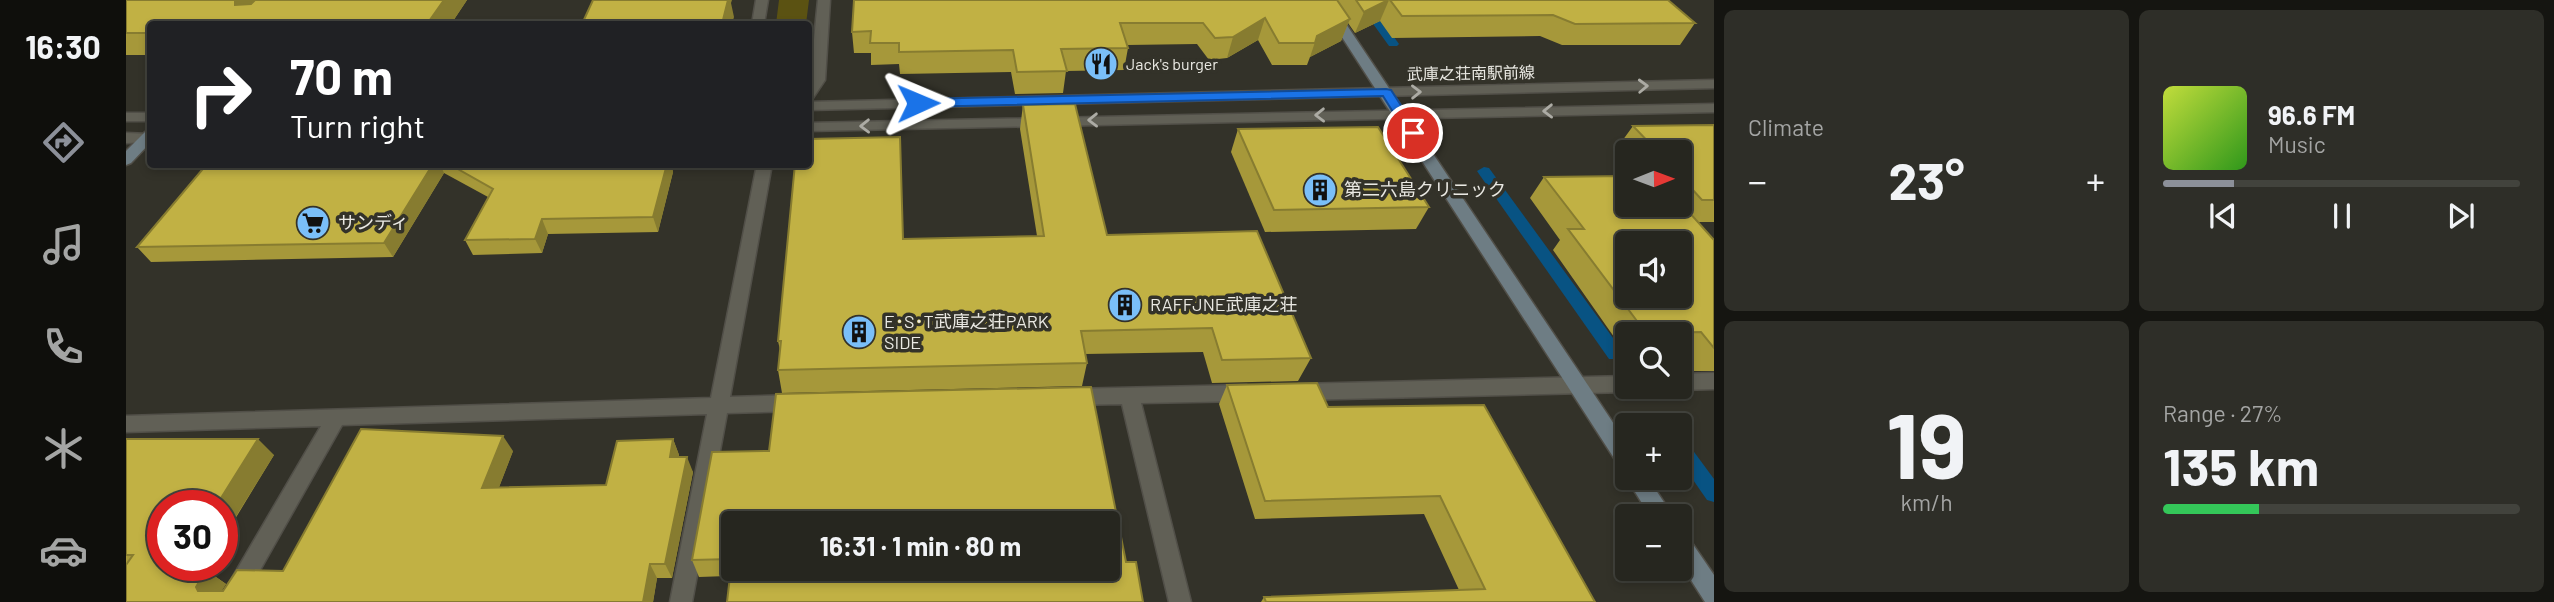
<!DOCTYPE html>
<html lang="en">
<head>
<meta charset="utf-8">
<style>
  body { margin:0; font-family:Barlow,"Noto Sans JP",sans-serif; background:#2e2e28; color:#f1f3f6; height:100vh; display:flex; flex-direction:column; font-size:26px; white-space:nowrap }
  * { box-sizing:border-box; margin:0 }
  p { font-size:23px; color:#a4a5a4 }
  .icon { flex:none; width:38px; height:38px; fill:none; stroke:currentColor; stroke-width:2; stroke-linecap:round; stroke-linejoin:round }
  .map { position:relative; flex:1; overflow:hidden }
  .side { display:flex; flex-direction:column; gap:10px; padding:10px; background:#151511; width:840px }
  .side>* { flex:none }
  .hud { position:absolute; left:21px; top:21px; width:665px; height:147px; border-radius:7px; box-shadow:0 4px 10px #0003,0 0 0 2px #42433d; background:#202124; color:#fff; overflow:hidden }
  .needle { width:46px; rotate:89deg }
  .controls { position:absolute; left:1489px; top:140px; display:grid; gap:14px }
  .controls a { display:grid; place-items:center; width:77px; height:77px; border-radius:7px; background:#26261f; box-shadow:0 4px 10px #0003,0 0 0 2px #42433d; font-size:35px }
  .speed { position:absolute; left:21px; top:490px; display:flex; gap:14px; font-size:35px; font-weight:700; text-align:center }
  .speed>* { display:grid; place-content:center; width:91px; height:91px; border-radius:50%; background:#26261f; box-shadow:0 4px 10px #0003,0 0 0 2px #42433d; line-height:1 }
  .speed .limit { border:10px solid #d22; background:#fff; color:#111 }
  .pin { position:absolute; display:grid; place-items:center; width:60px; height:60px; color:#fff; margin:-30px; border:4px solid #fff; border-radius:50%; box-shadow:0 2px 7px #0007 }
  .me { position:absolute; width:77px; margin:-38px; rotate:89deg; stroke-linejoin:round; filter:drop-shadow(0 0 5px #0008) }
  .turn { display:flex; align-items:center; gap:24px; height:147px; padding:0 28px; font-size:32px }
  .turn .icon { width:91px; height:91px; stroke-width:2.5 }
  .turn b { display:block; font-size:49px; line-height:60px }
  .big { font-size:52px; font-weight:700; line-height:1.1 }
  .side .card { flex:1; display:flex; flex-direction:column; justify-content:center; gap:10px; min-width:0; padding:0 24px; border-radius:10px; background:#2e2e28 }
  .side .dial { align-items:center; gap:0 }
  .dial b { font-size:91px; line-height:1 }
  .song { display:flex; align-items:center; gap:21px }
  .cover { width:84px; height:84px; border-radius:10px; background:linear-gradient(135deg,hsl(70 70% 55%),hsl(110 70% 35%)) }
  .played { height:7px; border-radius:4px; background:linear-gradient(90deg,#8c9099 20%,#42433d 20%) }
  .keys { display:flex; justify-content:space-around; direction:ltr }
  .heat { display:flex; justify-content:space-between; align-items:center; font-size:38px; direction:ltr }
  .charge { height:10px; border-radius:5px; background:linear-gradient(90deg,#34c759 27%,#42433d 0) }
  .side .tiles { flex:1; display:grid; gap:10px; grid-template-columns:repeat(2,1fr) }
  .trip { position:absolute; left:595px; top:511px; width:399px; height:70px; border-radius:7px; background:#26261f; box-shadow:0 4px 10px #0003,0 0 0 2px #42433d; font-weight:700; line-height:70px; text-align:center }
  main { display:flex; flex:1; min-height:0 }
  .menu { display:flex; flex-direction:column; width:126px; justify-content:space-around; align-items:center; background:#0f0f0c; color:#a4a5a4 }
  .menu .icon { width:49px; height:49px }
  .menu .active { color:#8c9099 }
  .menu b { font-size:32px; color:#f1f3f6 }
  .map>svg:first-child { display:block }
</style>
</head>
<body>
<main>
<nav class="menu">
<b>16:30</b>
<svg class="icon active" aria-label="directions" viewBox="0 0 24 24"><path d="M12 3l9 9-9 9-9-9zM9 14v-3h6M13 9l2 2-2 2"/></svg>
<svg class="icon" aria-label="music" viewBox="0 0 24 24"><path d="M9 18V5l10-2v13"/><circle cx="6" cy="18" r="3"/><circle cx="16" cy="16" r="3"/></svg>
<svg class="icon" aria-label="phone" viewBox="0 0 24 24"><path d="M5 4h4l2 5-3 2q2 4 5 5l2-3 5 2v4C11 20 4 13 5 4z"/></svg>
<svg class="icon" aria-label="climate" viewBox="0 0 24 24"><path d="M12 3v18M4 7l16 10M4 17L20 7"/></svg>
<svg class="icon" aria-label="car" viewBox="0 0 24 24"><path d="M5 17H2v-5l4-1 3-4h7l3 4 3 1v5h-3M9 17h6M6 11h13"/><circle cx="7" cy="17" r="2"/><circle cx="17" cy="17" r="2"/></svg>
</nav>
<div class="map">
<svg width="1588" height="602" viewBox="0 0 1588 602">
  <rect width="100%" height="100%" fill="#333229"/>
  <path fill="#5b5212" d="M653,0h30l-3,24h-30z"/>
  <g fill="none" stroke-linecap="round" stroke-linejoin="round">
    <g fill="#085383" fill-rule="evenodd">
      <path d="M1230,0h11l32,44 -2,2h-8z"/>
      <path d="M1358,167l5,1 132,181 2,5 -2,5h-12l-130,-185 -2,-3z"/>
      <path d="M1534,411l6,2 8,12h-19l-4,-7 3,-5z"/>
      <path d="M1554,438l6,3 28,38v23l-7,-2 -27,-39z"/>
    </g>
    <defs>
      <g id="street">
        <path d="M630,0h12l-4,24h-12z"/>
        <path d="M692,0h12l-5,80 -12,18 -5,1z"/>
        <path d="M1588,80v8l-906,22v-8z"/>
        <path d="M1588,104v8l-906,19v-8z"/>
        <rect x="0" y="113" width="24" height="8"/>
        <path d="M0,133l24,1v8l-24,1z"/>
        <path d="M631,164h15l-42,233 68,-2 7,2 3,6 -3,6 -7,2 -71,2 -35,189h-22l37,-188 -365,11 -100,177h-24l103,-176 -195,6v-16l585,-18z"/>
        <path d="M1588,373v16l-34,1 -7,-3h7v-13z"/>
        <path d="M1502,376v11h8l-8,5 -329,8 -7,-2 -3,-6 3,-6 7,-2z"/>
        <path d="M1120,385l7,2 3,6 -3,6 -7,2 -105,2 50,199h-22l-47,-198 -51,1 -7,-2 -3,-6 3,-6 7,-2z"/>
      </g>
      <g id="secondary">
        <path d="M1192,0h12l298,445v27l-7,-3z"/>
        <path d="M24,131v12l-19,20 -5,2v-14l19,-19z"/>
        <path d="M1502,476l20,2 25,38h-23l-20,-32z"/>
        <path d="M1554,534l8,3 26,38v27h-9l-25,-39z"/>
      </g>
    </defs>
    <use href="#street" stroke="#514f48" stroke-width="3"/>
    <use href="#secondary" stroke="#514f48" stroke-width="3"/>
    <use href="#street" fill="#616056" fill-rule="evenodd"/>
    <use href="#secondary" fill="#6e7d84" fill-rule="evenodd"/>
  </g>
  <g fill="#a6983a">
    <path d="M0,0h341l-16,24h-301v31h-24z"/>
    <path d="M728,0h814l27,23 -15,22h-118l-22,-9 -148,2 -12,-17 -25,12 -7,-10 -7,18 -31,16 -3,8h-35l-14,-25 -31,18 -18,2 -12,-16 -70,1 1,3 -4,22 -58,1 -3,22 -48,1 -4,-22 -111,2 -1,-10 -28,1v-12h-17l-2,-21z"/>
    <path d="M897,105l84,130 204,123 -13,23 -86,2 -9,-31 -118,2 2,9 -5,23 -300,7 -4,-23 2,-20 -2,-9 125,-102 134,-3 -17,-107z"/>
    <path d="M1588,125v97h-16l16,18v131h-20l-14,-18v-19h-52v20h-2l-73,-104 7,-10 -30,-42 14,-21 136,28v-53h-52v8l-11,-12 16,-22z"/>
    <path d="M1112,129l191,78 -13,22 -151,3 -34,-80z"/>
    <path d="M81,164h464l2,8 -15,60 -110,2 -6,19 -69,2 -8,-15 23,-43 -44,-24 -51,84 -242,5 -14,-15z"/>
    <path d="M1101,385l101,22 267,195h-334l3,-5 195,-7 -35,-76 -169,5 -36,-115z"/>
    <path d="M0,439l148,16 -70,115h2l20,14 -5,7 62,-20 230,-120 -14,36 107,-2 67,-46 6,16v2l14,15 -21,106h-15l-4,24h-527z"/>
    <path d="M586,452l414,110 -427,15 -7,-17z"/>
  </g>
  <g fill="#877c30">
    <path d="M109,0h33l-20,22 -13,-17z"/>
    <path d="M318,0h23l-16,24h-24z"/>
    <path d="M599,0h7l-1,3 3,14 -2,7h-10z"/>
    <path d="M1263,0l-9,21 -25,12 9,-21z"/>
    <path d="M1139,18l-7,22 -31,18 6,-21z"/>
    <path d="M1224,19l-9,22 -31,16 7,-21z"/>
    <path d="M307,164h7l4,9 -51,84 -9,-14z"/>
    <path d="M541,164h4l2,8 -15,60 -5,-15z"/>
    <path d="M416,219l6,15 -6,19 -7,-14z"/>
    <path d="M377,436l10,15 -20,52 -11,-15z"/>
    <path d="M132,439l16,16 -52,84v-33h-6z"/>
    <path d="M547,439l6,16 -3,17 -6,-15z"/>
    <path d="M561,457l6,15 -21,106 -7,-14z"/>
    <path d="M524,564l7,14 -4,24h-10z"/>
    <path d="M52,565h29l-12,19 -19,-14z"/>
    <path d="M80,570l20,14 -10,17 -18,-10 -2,-4z"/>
  </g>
  <g fill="#c1b144" stroke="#877c30" stroke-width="2" fill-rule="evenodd">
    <path d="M0,0h109v5l16,-1 4,-4h189l-17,24h-277v9h-24z"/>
    <path d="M467,0h135l-6,24h-140z"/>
    <path d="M728,0h483l13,19 -33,17 -2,7h-36l-14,-25 -32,19 -18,1 -12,-15h-83l8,25 -67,1 6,22 -50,1 -4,-22 -114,2v-9h-29l1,-12 -19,1z"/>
    <path d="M1230,0h32l-24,12z"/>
    <path d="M1264,0h278l27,23 -120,1 -22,-9 -151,1z"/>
    <path d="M949,104l32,131 150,-4 54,127 -89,2 -10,-32 -131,3 6,32 -309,7 3,-29h-3l17,-177h13v-25l92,-2 3,102 141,-3 -21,-131z"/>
    <path d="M1588,125v75h-12l-22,-24v-24h-22l-25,-26z"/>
    <path d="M1252,127l51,80 -155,3 -36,-81z"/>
    <path d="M81,164h226l-49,79 -247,4z"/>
    <path d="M323,164h218l-14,53 -111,2 -7,20 -70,1 28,-51z"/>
    <path d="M1502,176v29h52v-3l34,38v108l-13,-16 -55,1 -78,-104h16l-40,-52zM1502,243h52v53h-52z"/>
    <path d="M1191,383l11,24 156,-2 111,197h-329l-2,-5 221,-8 -45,-93 -175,5 -38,-116z"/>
    <path d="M965,387l35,175h10l7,40h-416l5,-43 -40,1 20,-108 57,-1 7,-57zM607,523h375v46h-375z"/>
    <path d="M235,429l142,7 -21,52 124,-3 11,-44 56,-2 -3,18h17l-22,107h-15l-7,38h-517v-37l7,-10h-7v-116h132l-42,67h-53v59h15l-2,5h30l-10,17 2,4h25l14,-21 46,1z"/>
  </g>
  <defs><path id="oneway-chevron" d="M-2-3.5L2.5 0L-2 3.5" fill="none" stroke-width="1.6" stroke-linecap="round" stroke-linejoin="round" transform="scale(1.75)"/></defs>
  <g stroke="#acaba4">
    <use href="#oneway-chevron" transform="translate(1517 86) rotate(-2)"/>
    <use href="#oneway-chevron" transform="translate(1290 92) rotate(-1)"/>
    <use href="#oneway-chevron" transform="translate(1422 111) rotate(179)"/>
    <use href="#oneway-chevron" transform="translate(1194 115) rotate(179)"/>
    <use href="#oneway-chevron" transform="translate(967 120) rotate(179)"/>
    <use href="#oneway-chevron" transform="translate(739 126) rotate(179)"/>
  </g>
  <path fill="#1a73e8" stroke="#114b97" stroke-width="2" d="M1260,89l5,1 28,43 -2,3h-9l-25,-40 -465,11 -6,-4 6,-4z"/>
  <defs>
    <symbol id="restaurant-disc" viewBox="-11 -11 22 22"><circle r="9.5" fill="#7abff8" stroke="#333229"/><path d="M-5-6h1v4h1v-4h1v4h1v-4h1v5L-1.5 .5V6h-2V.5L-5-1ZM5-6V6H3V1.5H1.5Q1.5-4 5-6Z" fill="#111"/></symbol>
    <symbol id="building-disc" viewBox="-11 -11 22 22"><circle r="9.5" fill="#7abff8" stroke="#333229"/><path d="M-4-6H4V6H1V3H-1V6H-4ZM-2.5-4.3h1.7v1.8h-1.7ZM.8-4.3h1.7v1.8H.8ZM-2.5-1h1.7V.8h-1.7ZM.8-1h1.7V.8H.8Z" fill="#111"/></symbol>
    <symbol id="supermarket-disc" viewBox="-11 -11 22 22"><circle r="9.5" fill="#7abff8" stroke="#333229"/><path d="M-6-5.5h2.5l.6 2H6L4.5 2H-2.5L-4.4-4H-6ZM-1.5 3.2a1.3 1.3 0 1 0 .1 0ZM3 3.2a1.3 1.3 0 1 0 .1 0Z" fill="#111"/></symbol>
  </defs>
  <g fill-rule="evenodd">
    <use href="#restaurant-disc" x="956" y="45" width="38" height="38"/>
    <use href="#building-disc" x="1175" y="171" width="38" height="38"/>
    <use href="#supermarket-disc" x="168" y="204" width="38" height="38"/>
    <use href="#building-disc" x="980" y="286" width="38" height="38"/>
    <use href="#building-disc" x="714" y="313" width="38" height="38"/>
  </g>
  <g text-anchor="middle" stroke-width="7" stroke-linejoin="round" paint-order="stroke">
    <g font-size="16" fill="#eae9e3" stroke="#333229" text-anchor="start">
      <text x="1000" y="70">Jack's burger</text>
    </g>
    <g font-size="16" fill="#eae9e3" stroke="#333229">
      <text transform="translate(1345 73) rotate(-1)" y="6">武庫之荘南駅前線</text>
    </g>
    <g font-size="18" fill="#eae9e3" stroke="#333229" text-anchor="start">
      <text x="1218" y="196">第二六島クリニック</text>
      <text x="212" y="229">サンディ</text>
      <text x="1024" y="311">RAFFJNE武庫之荘</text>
      <text x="758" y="328">E･S･T武庫之荘PARK<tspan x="758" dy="21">SIDE</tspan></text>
    </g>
  </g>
</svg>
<div class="controls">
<a><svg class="needle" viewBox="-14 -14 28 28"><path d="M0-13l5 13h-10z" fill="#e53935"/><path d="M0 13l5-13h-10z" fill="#a4a5a4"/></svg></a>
<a><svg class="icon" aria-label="sound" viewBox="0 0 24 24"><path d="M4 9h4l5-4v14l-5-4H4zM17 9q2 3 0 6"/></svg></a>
<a><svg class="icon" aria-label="search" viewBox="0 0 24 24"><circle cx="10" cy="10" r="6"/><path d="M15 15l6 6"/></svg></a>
<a>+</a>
<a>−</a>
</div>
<div class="speed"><div class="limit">30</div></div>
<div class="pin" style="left:1287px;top:133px;background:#d93025"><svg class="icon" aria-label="arrive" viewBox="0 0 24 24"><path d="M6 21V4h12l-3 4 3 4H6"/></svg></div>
<svg class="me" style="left:792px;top:103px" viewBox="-20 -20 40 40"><path d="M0-17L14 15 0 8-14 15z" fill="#1a73e8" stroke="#fff" stroke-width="4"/></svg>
<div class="trip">16:31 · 1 min · 80 m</div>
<div class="hud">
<div class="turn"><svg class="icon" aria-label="right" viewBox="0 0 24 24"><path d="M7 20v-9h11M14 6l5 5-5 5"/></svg><div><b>70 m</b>Turn right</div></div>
</div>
</div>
<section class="side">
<div class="tiles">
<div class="card"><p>Climate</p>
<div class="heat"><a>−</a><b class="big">23°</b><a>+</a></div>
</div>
<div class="card">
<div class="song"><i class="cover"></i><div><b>96.6 FM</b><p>Music</p></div></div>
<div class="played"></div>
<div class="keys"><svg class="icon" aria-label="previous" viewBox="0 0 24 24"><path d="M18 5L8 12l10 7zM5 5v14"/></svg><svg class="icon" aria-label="pause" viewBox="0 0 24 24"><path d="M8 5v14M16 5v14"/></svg><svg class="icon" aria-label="next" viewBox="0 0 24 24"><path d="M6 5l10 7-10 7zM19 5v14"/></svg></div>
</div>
<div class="card dial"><b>19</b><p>km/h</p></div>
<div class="card"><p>Range · 27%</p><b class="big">135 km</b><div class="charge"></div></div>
</div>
</section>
</main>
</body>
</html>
